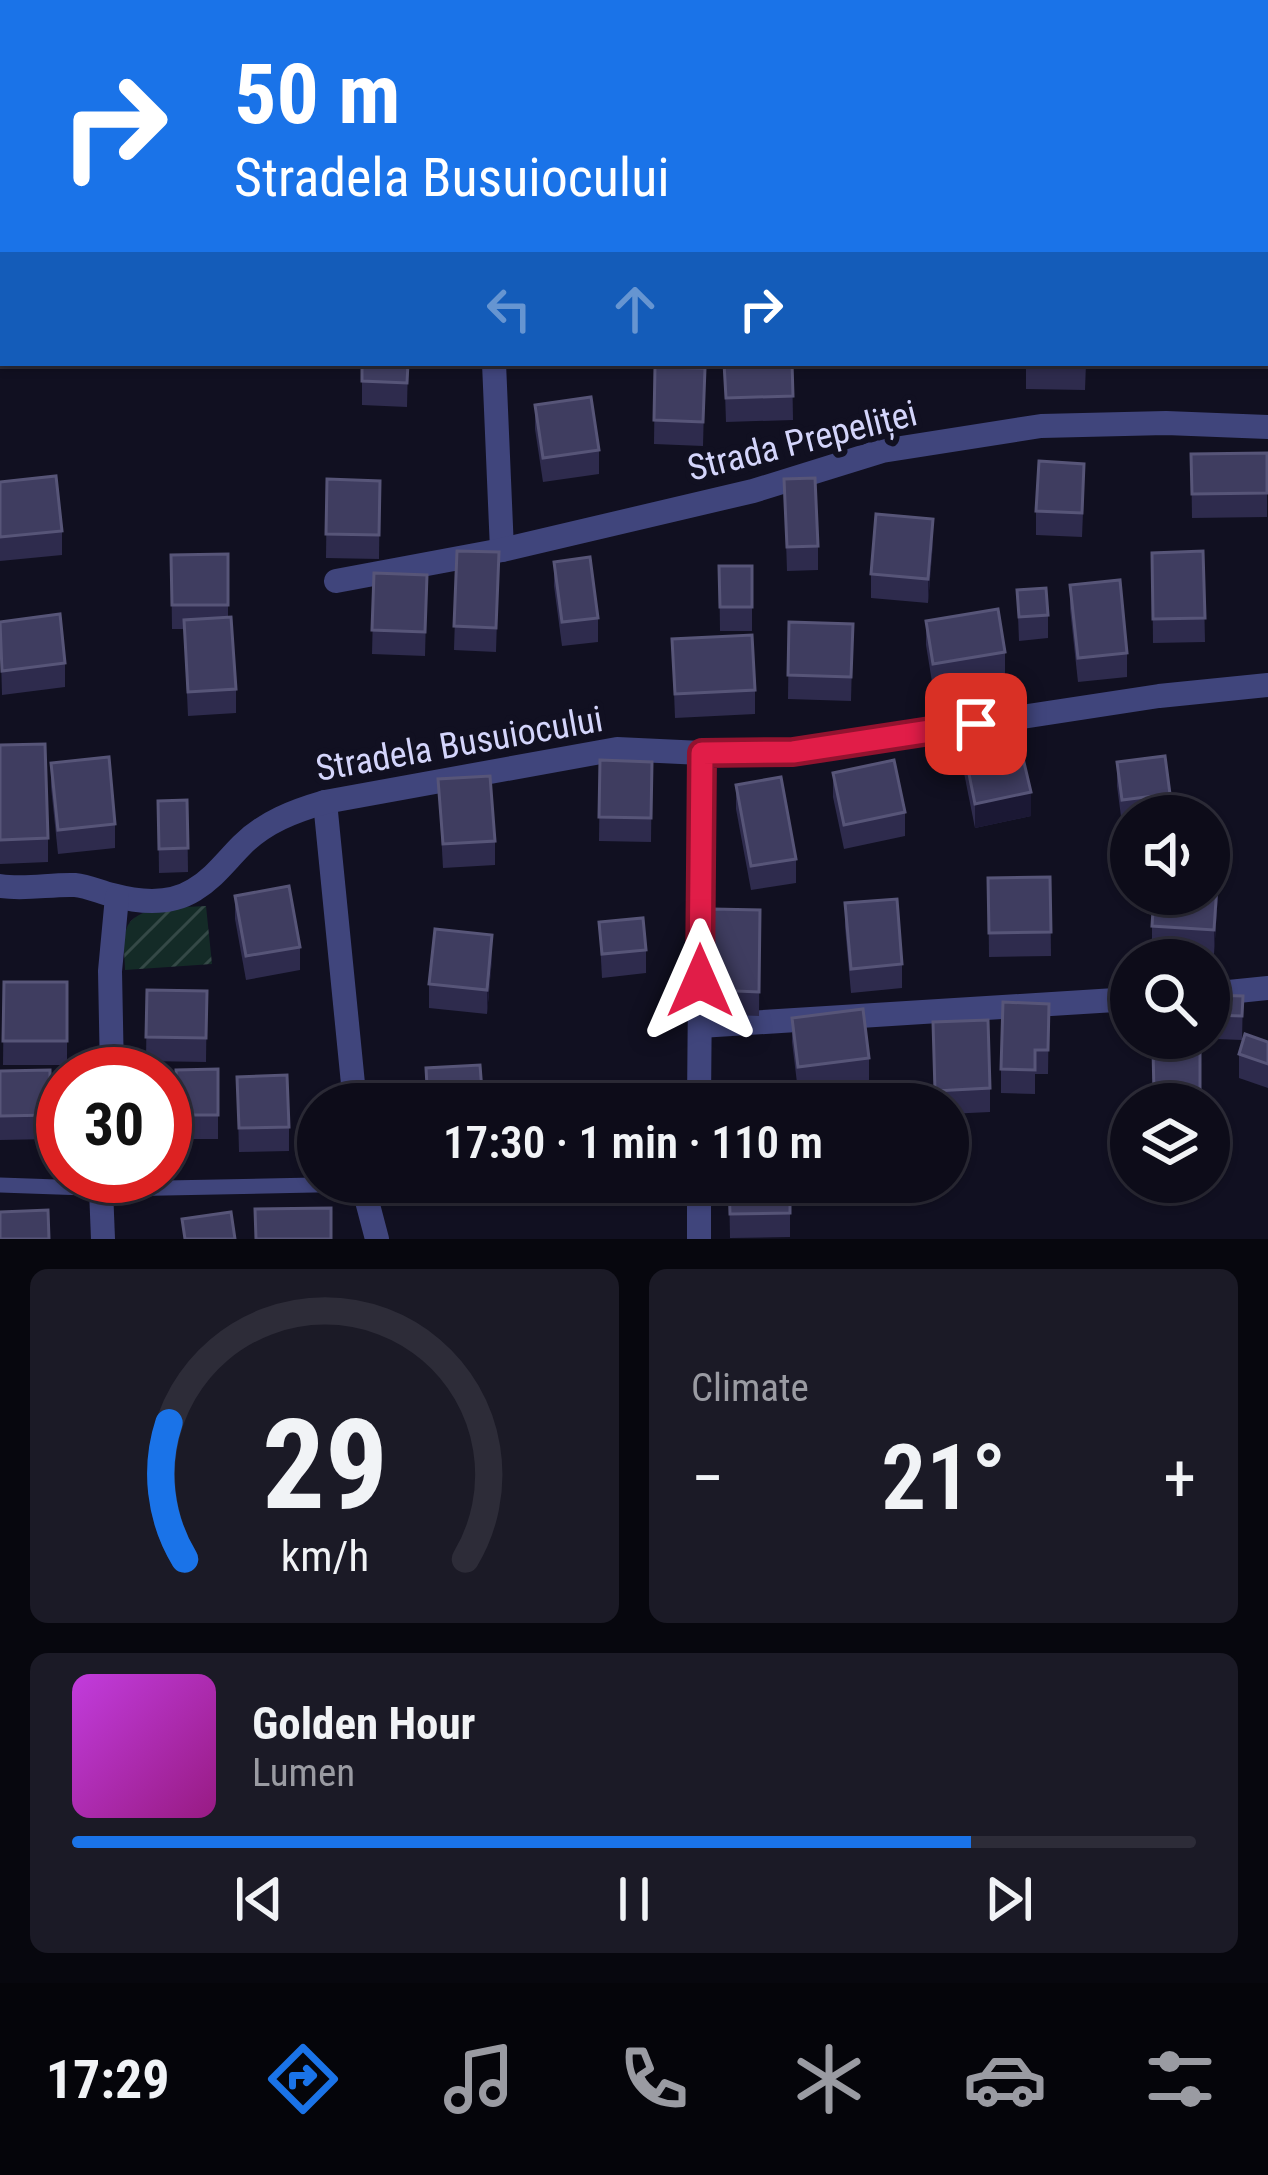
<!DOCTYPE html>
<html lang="en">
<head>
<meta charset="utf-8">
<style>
  body { margin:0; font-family:"Roboto Condensed",sans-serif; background:#1b1a26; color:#f1f3f6; height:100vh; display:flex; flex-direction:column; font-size:45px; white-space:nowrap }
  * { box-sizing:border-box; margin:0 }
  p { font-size:39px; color:#9a9ba2 }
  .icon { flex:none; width:66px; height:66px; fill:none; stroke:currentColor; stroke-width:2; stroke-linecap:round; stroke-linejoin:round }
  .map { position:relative; height:1239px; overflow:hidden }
  .details { display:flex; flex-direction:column; gap:30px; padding:30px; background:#07070e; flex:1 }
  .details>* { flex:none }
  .guide { position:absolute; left:0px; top:0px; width:1269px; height:366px; box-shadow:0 3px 9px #0004,0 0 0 3px #2d2c38; background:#1a73e8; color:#fff; overflow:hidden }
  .tools { position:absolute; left:1110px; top:795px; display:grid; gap:24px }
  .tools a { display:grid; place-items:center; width:120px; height:120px; border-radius:50%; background:#0d0c19; box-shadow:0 3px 9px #0004,0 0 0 3px #2d2c38; font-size:60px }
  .speed { position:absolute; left:36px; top:1047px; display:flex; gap:24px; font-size:60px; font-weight:700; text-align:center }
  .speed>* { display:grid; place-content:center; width:156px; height:156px; border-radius:50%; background:#0d0c19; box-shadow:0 3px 9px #0004,0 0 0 3px #2d2c38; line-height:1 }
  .speed .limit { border:18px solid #d22; background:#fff; color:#111 }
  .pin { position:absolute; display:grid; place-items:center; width:102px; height:102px; color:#fff; margin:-51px; border-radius:24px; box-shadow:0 6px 18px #0006 }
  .me { position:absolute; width:132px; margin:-66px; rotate:0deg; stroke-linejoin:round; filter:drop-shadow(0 0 9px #0008) }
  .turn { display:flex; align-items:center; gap:42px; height:252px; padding:0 36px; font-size:54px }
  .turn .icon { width:156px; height:156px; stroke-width:2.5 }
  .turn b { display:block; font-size:84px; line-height:102px }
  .lanes { display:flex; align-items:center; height:114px; padding:0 36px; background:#0003; justify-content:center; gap:60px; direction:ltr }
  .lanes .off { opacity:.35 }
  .big { font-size:90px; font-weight:600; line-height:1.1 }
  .details .widget { flex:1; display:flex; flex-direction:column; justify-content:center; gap:18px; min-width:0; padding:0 42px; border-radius:18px; background:#1b1a26 }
  .details .dial { align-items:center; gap:0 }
  .dial svg { height:312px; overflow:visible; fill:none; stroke:#2d2c38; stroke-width:7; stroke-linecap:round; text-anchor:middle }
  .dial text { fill:#f1f3f6; stroke:none }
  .song { display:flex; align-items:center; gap:36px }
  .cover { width:144px; height:144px; border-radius:18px; background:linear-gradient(135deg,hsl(290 70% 55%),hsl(310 70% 35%)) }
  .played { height:12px; border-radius:6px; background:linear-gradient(90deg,#1a73e8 80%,#2d2c38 80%) }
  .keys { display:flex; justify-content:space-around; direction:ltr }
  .heat { display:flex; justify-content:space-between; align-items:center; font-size:66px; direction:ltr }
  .details .tiles { flex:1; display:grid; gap:30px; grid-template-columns:1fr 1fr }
  .widget:last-child { grid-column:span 2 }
  .trip { position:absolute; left:297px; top:1083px; width:672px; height:120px; border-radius:60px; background:#0d0c19; box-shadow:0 3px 9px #0004,0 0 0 3px #2d2c38; font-weight:600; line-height:120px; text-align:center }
  .tabs { display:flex; height:192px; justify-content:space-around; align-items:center; background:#05050a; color:#9a9ba2 }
  .tabs .icon { width:84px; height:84px }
  .tabs .current { color:#1a73e8 }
  .tabs b { font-size:54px; color:#f1f3f6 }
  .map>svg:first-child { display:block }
</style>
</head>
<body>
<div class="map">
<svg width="1268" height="1239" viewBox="0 0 1268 1239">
  <defs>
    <pattern id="garden-furrows" width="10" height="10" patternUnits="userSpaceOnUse" patternTransform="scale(3)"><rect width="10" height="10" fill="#142b27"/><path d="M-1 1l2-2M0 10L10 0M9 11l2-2" fill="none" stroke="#354947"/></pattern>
  </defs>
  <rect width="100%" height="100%" fill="#111021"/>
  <path fill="url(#garden-furrows)" d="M206,906l6,58 -87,6c0,-12 -3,-28 1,-40 8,-27 57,-22 80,-24z"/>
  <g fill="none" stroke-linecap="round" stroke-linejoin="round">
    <path stroke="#40457c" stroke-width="15" d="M0,1185l114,4 249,-5"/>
    <g stroke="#40457c" stroke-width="24">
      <path d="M493,0l1,3"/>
      <path d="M791,3v-3"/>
      <path d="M1135,3v-3"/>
      <path d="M0,222h3"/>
      <path d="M494,363l8,187"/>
      <path d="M336,581l166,-31 251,-59 129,-40 159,-25 125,-3 102,4"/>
      <path d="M325,802l30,302"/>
      <path d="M0,886c26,4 50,-2 75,-1 12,1 25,7 37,10 26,7 58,10 82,-5 20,-12 32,-29 48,-45 23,-23 52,-34 83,-43l292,-53 85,4 91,-1 366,-56 109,-11"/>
      <path d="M1209,994l59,-6"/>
      <path d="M700,1026l431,-27"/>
      <path d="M112,1074l-2,-103 7,-74"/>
      <path d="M699,1104l3,-351"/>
      <path d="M362,1182l15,57"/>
      <path d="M101,1189l2,50"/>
      <path d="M699,1239v-57"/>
    </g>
  </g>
  <g fill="#2e2b4d">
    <path d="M0,0l3,3v26h-3z"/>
    <rect x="85" y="0" width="59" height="3"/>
    <path d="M828,0h46l-1,3h-24z"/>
    <rect x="0" y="237" width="3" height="83"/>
    <path d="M408,363l-1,44 -45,-2v-24z"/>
    <path d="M724,363h68l1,57 -67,2z"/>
    <path d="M1026,363h60l-1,27 -59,-1z"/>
    <path d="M655,367l50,1 -2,78 -49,-2z"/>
    <path d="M535,405l64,45v24l-56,8 -8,-53z"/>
    <path d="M1267,453v64l-75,1 -1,-64z"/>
    <path d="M327,479l53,2 -1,78 -53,-1z"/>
    <path d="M784,479l34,67v24l-31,1z"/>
    <path d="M0,482l62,49v24l-62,6z"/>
    <path d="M1084,488l-2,49 -46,-2v-24z"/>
    <path d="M933,543l-5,60 -57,-5v-24z"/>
    <path d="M457,551l42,1 -3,100 -42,-2z"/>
    <path d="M1203,551l2,91 -52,1 -1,-90z"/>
    <path d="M228,554v63l8,72v24l-48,3 -4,-87h-12l-1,-74z"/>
    <path d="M554,562l44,56v24l-36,4 -8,-60z"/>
    <path d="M719,566h33v65h-32z"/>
    <path d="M374,573l53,2 -2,81 -53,-2z"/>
    <path d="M1070,585l57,68v24l-49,5 -8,-73z"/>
    <path d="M1017,590l31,25v23l-29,3z"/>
    <path d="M926,621l79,31v24l-72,12 -7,-43z"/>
    <path d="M0,622l65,41v24l-63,8z"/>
    <path d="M789,622l64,2 -2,77 -63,-2z"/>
    <path d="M672,639l83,51v24l-80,4z"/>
    <path d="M0,745l48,93v24l-48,2z"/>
    <path d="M964,749l67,67 -56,12 -11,-55z"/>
    <path d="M600,760l52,2 -1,80 -52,-1z"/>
    <path d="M1117,762l53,32v22h-39v7l-9,1 -5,-38z"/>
    <path d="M51,763l64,61v24l-57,6 -7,-67z"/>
    <path d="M833,773l72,39v24l-61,13 -11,-52z"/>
    <path d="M438,779l57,62v24l-52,3z"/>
    <path d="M736,785l60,74v24l-45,7 -15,-81z"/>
    <path d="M187,800l1,72 -29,1 -1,-72z"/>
    <path d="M1050,877l1,79 -62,1 -1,-79z"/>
    <path d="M1218,894l-4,60 -62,-4v-24z"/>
    <path d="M235,896l65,51v23l-54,10 -11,-61z"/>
    <path d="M845,903l57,61v24l-51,5 -6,-66z"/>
    <path d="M712,909l48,1 -1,106 -48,-2z"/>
    <path d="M599,922l47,28v23l-44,5z"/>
    <path d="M492,959l-5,55 -58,-6v-24z"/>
    <path d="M4,982h63v83h-64z"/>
    <path d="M147,990l60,1 -1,71 -60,-1z"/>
    <path d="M1209,995l34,1 -1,44 -50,-2h17z"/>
    <path d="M1049,1004l-1,70h-13v20l-34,-1v-24z"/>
    <path d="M792,1018l77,40v24l-23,3 37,19h-62v-16l-23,3 -6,-49z"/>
    <path d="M933,1022l57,66v24l-42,2v-10h-13z"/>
    <path d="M1268,1042v46l-29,-10v-24z"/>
    <path d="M1153,1049h47v55h-46z"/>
    <path d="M218,1069v70h-41l-1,-69z"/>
    <path d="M50,1070v69l-50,1v-69z"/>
    <path d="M237,1077l52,50v24l-50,1z"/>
    <path d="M729,1182h61v55l-60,1z"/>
  </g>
  <g fill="#1b1834">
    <path d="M933,519v24l-5,60v-24z"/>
    <path d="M1031,792v24l-56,12v-24z"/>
    <path d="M1218,870v24l-4,60v-24z"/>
    <path d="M492,935v24l-5,55v-24z"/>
  </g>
  <g fill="#3f3d60" stroke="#575578" stroke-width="3">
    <path d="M0,0h26v3l-26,2z"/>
    <rect x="377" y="0" width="50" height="3"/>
    <path d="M677,0h58l-1,3h-58z"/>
    <path d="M1020,0h64l-1,3h-64z"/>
    <rect x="1170" y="0" width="52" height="3"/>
    <rect x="0" y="237" width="3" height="59"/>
    <path d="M362,363h46l-1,20 -45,-2z"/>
    <path d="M724,363h68l1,33 -67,2z"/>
    <path d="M1026,363h59v3l-59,-1z"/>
    <path d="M655,367l50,1 -2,54 -49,-2z"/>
    <path d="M591,397l8,53 -56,8 -8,-53z"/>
    <path d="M1267,453v40l-75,1 -1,-40z"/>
    <path d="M1039,461l45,3 -2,49 -46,-2z"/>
    <path d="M56,476l6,55 -62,6v-55z"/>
    <path d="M815,478l3,68 -31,1 -3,-68z"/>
    <path d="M327,479l53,2 -1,54 -53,-1z"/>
    <path d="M876,514l57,5 -5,60 -57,-5z"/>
    <path d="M457,551l42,1 -3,76 -42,-2z"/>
    <path d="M1203,551l2,67 -52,1 -1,-66z"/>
    <path d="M228,554v51h-56l-1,-50z"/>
    <path d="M590,557l8,61 -36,4 -8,-60z"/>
    <path d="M719,566h33v41h-32z"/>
    <path d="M374,573l53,2 -2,57 -53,-2z"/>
    <path d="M1120,580l7,73 -49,5 -8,-73z"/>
    <path d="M1046,588l2,27 -29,2 -2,-27z"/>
    <path d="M998,609l7,43 -72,12 -7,-43z"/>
    <path d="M60,614l5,49 -63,8 -2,-49z"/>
    <path d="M231,617l5,72 -48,3 -4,-72z"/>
    <path d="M789,622l64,2 -2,53 -63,-2z"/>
    <path d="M752,635l3,55 -80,4 -3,-55z"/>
    <path d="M1018,737l13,55 -56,12 -11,-55z"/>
    <path d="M45,744l3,94 -48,2v-95z"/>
    <path d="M1165,756l5,38 -48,6 -5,-38z"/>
    <path d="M109,757l6,67 -57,6 -7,-67z"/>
    <path d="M600,760l52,2 -1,56 -52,-1z"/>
    <path d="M894,760l11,52 -61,13 -11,-52z"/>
    <path d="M490,776l5,65 -52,3 -5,-65z"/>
    <path d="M781,777l15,82 -45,7 -15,-81z"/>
    <path d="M187,800l1,48 -29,1 -1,-48z"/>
    <path d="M1209,869l9,1 -4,60 -62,-4 2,-32h55z"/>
    <path d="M1050,877l1,55 -62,1 -1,-55z"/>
    <path d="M289,886l11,61 -54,9 -11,-60z"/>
    <path d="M897,899l5,65 -51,5 -6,-66z"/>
    <path d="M712,909l48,1 -1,82 -48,-2z"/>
    <path d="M643,918l3,32 -44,4 -3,-32z"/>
    <path d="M435,929l57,6 -5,55 -58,-6z"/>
    <path d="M4,982h63v59h-64z"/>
    <path d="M147,990l60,1 -1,47 -60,-1z"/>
    <path d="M1209,995l34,1 -1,20 -33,-1z"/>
    <path d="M1003,1002l46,2 -1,46h-13v20l-34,-1z"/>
    <path d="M863,1009l6,49 -71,9 -6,-49z"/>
    <path d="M988,1020l2,68 -55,3 -2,-69z"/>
    <path d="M1245,1034l23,8v22l-29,-10z"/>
    <path d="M1153,1049h47v45h-46z"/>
    <path d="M480,1065l3,39h-55l-2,-36z"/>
    <path d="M218,1069v46h-41l-1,-45z"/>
    <path d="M50,1070v45l-50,1v-45z"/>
    <path d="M287,1075l2,52 -50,1 -2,-51z"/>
    <path d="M881,1082l2,22h-61l-1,-17z"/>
    <path d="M729,1182h61v31l-60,1z"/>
    <path d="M331,1208v31h-75l-1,-30z"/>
    <path d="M48,1210l1,29h-49v-27z"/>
    <path d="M231,1212l4,27h-50l-3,-20z"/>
  </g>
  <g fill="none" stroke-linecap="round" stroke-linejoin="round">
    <defs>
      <path id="route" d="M700,981l2,-228 91,-1 183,-28"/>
    </defs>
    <use href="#route" stroke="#92132f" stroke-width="30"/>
    <use href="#route" stroke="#e11d48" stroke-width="21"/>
  </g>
  <g text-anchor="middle" stroke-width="12" stroke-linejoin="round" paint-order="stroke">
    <g font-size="36" fill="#d4d5fb" stroke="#111021">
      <text transform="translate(802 440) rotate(-14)" y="13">Strada Prepeliței</text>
      <text transform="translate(459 743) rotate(-10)" y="13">Stradela Busuiocului</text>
    </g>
  </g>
</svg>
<div class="tools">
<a><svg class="icon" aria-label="sound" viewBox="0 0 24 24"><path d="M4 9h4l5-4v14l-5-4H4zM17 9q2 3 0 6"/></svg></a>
<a><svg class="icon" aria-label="search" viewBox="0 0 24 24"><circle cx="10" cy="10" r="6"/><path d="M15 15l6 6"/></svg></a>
<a><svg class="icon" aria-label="layers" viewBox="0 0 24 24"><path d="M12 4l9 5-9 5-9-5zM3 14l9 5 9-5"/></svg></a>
</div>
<div class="speed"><div class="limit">30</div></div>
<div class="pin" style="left:976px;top:724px;background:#d93025"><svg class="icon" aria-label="arrive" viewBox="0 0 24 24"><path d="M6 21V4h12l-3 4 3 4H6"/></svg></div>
<svg class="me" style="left:700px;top:981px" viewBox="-20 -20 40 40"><path d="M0-17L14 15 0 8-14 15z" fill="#e11d48" stroke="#fff" stroke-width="4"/></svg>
<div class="trip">17:30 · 1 min · 110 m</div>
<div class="guide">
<div class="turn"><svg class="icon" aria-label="right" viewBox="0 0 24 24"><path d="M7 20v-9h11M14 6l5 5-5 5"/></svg><div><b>50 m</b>Stradela Busuiocului</div></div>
<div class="lanes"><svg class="icon off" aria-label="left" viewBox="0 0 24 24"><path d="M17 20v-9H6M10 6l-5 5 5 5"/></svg><svg class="icon off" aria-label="ahead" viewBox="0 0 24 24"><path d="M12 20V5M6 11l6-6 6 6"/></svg><svg class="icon" aria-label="right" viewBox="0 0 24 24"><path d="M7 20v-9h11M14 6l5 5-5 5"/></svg></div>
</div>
</div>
<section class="details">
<div class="tiles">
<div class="widget dial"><svg viewBox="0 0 100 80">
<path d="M14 69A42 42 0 1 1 86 69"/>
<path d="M14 69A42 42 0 0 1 10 34" stroke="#1a73e8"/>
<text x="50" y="56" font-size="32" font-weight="700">29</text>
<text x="50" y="72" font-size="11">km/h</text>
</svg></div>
<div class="widget"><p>Climate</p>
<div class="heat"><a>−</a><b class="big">21°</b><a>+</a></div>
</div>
<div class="widget">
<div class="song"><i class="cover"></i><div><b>Golden Hour</b><p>Lumen</p></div></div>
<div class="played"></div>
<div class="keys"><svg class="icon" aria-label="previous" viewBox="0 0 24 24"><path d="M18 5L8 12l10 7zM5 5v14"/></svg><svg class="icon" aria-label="pause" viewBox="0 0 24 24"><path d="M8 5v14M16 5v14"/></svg><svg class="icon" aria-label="next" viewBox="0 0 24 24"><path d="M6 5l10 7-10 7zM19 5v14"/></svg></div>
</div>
</div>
</section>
<nav class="tabs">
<b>17:29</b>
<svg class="icon current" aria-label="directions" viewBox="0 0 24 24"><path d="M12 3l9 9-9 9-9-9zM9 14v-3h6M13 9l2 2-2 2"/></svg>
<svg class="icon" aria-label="music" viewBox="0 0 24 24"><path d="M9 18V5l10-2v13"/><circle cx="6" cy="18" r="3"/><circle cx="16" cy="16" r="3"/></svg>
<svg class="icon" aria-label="phone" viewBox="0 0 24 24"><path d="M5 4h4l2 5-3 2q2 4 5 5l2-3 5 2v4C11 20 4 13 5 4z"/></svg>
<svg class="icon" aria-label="climate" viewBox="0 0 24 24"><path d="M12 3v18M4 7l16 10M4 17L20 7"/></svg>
<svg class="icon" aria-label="car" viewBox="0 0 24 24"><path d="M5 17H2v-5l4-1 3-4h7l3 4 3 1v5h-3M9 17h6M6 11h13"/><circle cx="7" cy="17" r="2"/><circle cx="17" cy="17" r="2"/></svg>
<svg class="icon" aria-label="filters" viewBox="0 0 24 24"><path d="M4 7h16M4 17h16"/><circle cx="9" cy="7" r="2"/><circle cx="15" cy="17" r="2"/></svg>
</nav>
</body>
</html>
